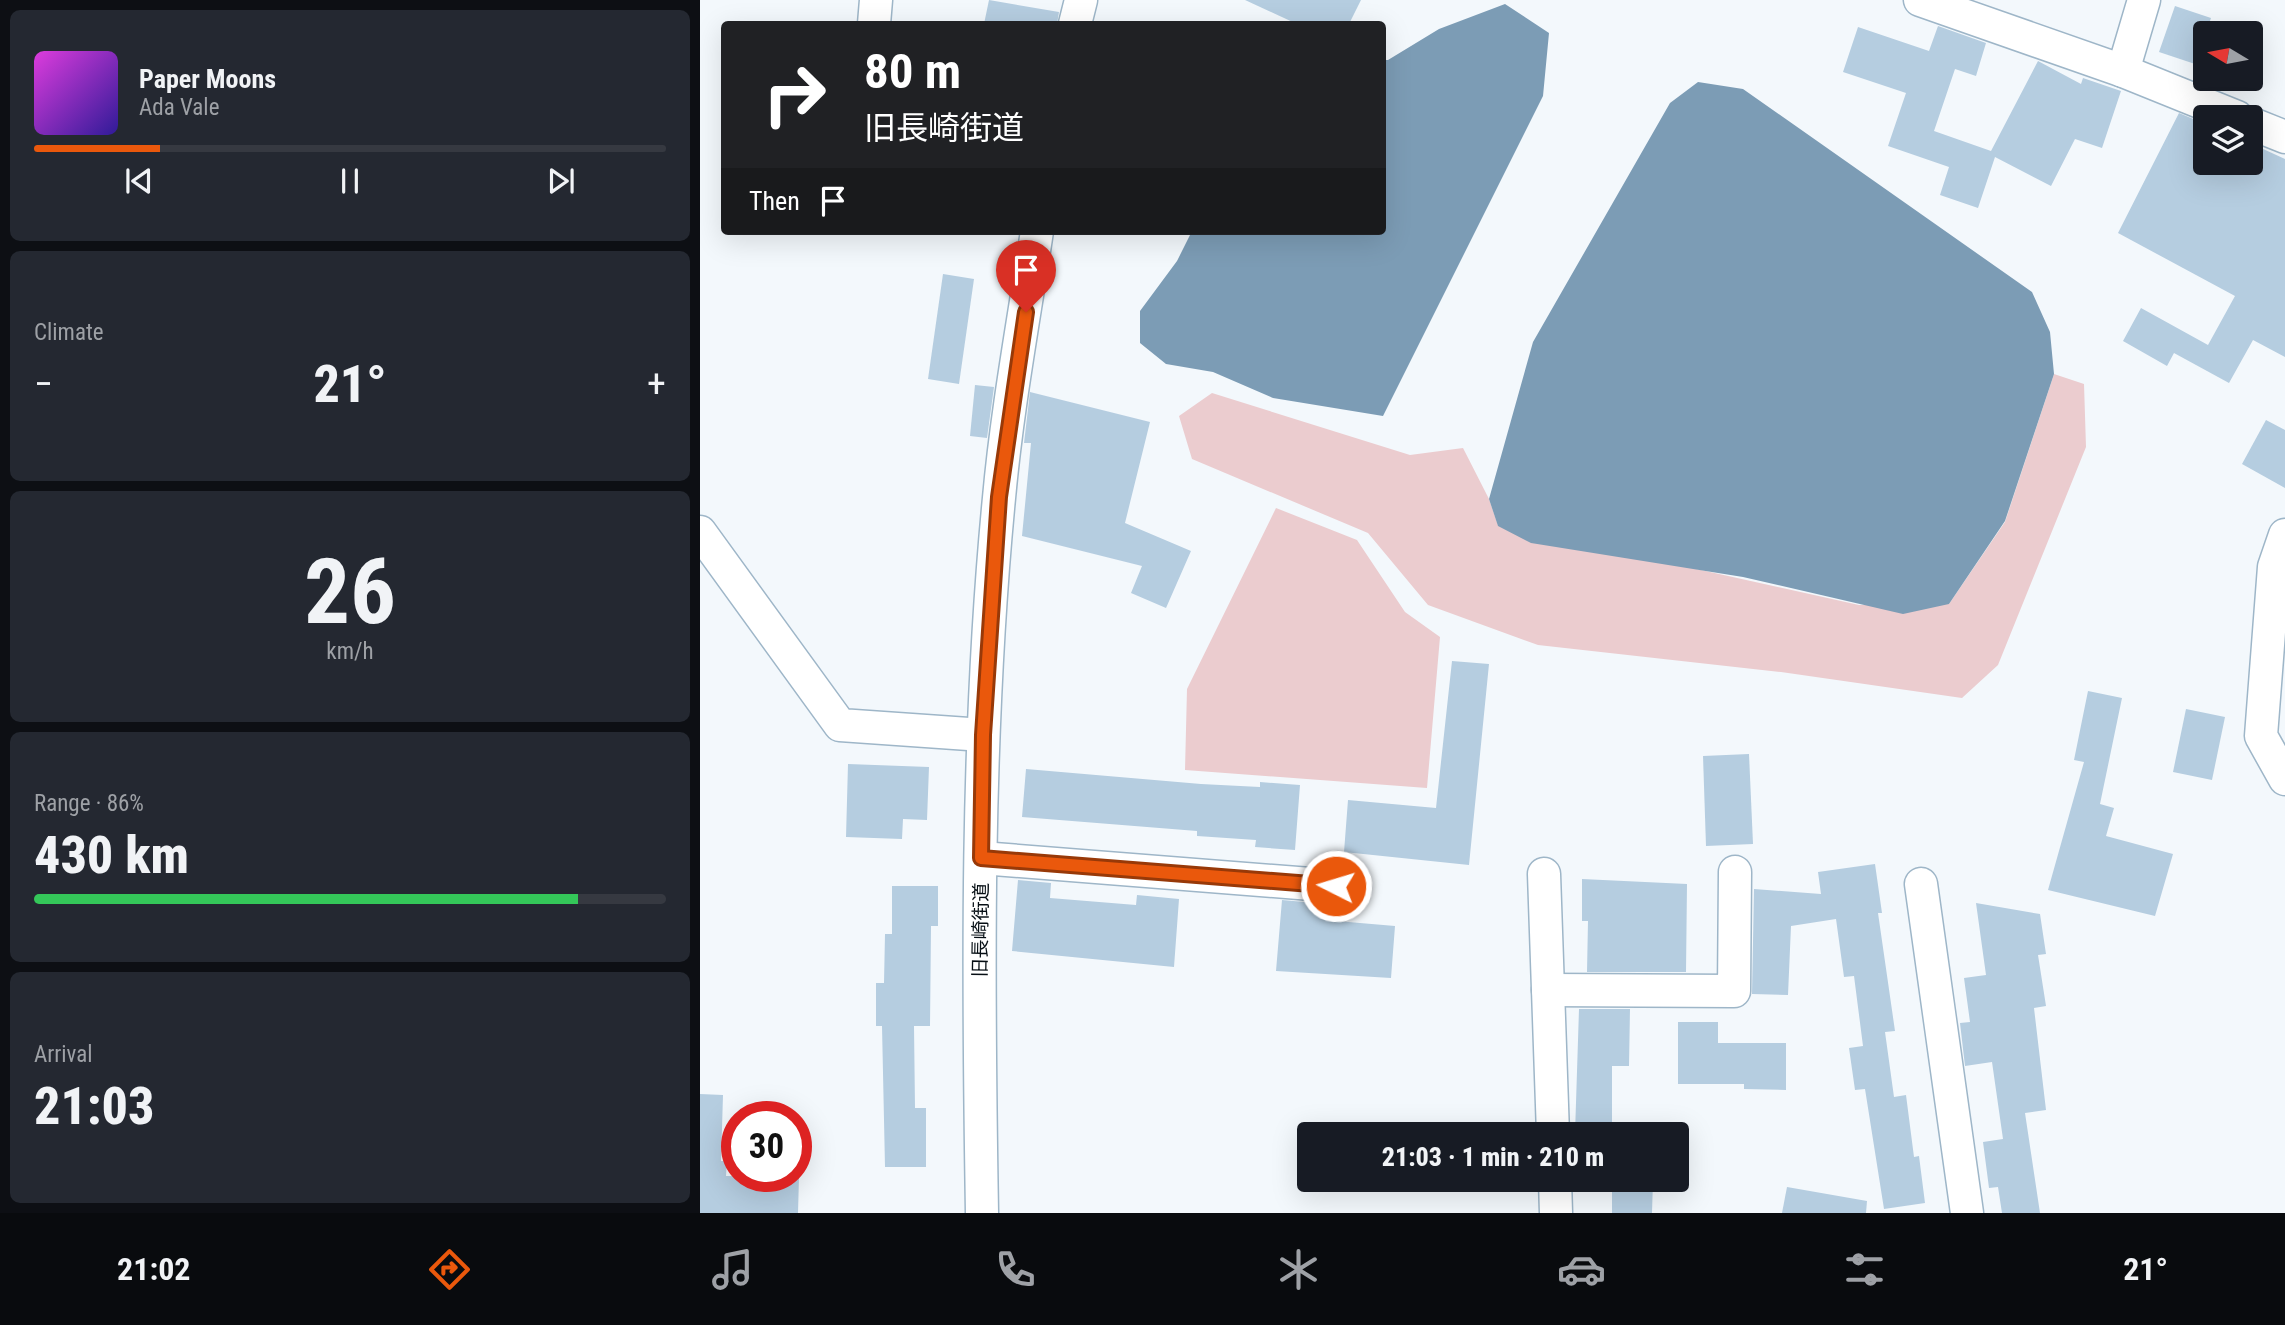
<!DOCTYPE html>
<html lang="en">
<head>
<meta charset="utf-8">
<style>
  body { margin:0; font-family:"Roboto Condensed","Noto Sans JP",sans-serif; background:#242831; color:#f1f3f6; height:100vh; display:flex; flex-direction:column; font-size:26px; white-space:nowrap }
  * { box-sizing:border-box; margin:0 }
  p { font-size:23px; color:#9ea1a6 }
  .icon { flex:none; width:38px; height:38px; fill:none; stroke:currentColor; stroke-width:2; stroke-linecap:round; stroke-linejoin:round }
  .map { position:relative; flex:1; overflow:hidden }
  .details { display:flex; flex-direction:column; gap:10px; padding:10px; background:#0d0f14; width:700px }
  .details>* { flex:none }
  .hud { position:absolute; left:21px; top:21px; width:665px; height:214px; border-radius:7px; box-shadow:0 7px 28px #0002; background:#202124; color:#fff; overflow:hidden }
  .needle { width:46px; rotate:280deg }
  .fabs { position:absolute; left:1493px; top:21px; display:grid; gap:14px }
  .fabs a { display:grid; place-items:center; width:70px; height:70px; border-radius:7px; background:#171b24; box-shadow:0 7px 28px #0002; font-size:35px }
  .speed { position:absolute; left:21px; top:1101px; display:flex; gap:14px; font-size:35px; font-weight:700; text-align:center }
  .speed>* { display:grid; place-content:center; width:91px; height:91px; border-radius:50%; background:#171b24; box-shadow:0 7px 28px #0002; line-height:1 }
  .speed .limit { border:10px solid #d22; background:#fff; color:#111 }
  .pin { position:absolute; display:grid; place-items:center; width:60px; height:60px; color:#fff; margin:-72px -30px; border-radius:50% 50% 50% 0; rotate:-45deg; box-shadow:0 0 7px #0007 }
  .pin .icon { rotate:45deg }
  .me { position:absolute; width:77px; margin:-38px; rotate:275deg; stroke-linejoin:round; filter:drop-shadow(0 0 5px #0008) }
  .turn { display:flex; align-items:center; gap:24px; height:147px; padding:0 28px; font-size:32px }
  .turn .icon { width:91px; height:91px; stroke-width:2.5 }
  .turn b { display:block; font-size:49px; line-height:60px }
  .then { display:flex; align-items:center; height:66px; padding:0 28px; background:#0003; gap:14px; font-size:26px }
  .big { font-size:52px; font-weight:800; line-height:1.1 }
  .details .card { flex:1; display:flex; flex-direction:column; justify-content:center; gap:10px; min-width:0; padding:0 24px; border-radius:10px; background:#242831 }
  .details .dial { align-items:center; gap:0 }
  .dial b { font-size:91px; line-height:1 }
  .song { display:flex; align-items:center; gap:21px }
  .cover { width:84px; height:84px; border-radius:10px; background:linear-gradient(135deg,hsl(300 70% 55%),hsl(250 70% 35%)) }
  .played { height:7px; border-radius:4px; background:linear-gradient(90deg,#ea580c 20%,#363941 20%) }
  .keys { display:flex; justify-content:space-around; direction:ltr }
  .heat { display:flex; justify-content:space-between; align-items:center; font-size:38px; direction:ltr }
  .charge { height:10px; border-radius:5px; background:linear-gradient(90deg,#34c759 86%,#363941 0) }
  .trip { position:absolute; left:597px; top:1122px; width:392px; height:70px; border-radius:7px; background:#171b24; box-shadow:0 7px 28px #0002; font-weight:800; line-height:70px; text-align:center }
  .tab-bar { display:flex; height:112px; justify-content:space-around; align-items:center; background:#090b0e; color:#9ea1a6 }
  .tab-bar .icon { width:49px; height:49px }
  .tab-bar .on { color:#ea580c }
  .tab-bar b { font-size:32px; color:#f1f3f6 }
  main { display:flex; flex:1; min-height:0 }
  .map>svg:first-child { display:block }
</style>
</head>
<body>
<main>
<section class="details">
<div class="card">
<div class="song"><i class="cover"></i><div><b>Paper Moons</b><p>Ada Vale</p></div></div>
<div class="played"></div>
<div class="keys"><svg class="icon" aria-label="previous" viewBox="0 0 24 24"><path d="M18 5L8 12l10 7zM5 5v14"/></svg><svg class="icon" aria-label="pause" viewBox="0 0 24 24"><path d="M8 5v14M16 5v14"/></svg><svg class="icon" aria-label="next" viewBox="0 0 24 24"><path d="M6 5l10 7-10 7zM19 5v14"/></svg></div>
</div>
<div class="card"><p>Climate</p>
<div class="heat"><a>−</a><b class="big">21°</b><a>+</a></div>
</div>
<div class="card dial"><b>26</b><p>km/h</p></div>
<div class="card"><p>Range · 86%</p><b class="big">430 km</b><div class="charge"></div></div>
<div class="card"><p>Arrival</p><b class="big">21:03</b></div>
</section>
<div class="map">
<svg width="1585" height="1213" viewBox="0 0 1585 1213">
  <rect width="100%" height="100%" fill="#f3f8fc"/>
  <g fill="#ebcccf">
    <path d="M1354,374l30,10 2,63 -88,218 -36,33 -181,-26 -243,-27 -110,-40 -60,-72 -176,-74 -13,-43 33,-23 198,62 53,-7 26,51 9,26 361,80 90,-1 56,-82z"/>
    <path d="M576,508l81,32 48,72 35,25 -13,151 -242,-18 2,-81z"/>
  </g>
  <g fill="#7c9cb5">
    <path d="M805,4l44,29 -6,63 -160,320 -110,-18 -60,-26 -47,-8 -26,-21v-32l37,-50 15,-30h190l1,-171h5l51,-31z"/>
    <path d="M998,82l45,7 289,203 18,40 4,42 -49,147 -56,83 -46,10 -160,-37 -212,-34 -33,-17 -9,-27 44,-157 137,-239z"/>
  </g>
  <g fill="#b5cde0">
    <path d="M289,0l70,12 -2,12h-73z"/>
    <path d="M545,0h116l-12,24h-52z"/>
    <path d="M1475,6l36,12 -16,46 -36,-12z"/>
    <path d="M1238,26l48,17 -10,33 -21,-7 -21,62 57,20 47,-90 43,23 2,-6 38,13 -19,57 -27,-9 -24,47 -56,-29 -17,51 -38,-13 9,-28 -61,-21 18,-53 -63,-21 15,-45 71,24z"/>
    <path d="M1479,113l26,11v39h45v-20l35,16v198l-32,-17 -24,43 -55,-30 -7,13 -44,-25 18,-33 67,37 27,-49 -117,-63z"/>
    <path d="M243,274l31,5 -15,105 -31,-5z"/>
    <path d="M275,385l19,2 -7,51 -17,-2z"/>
    <path d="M330,392l120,30 -25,101 66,28 -25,57 -35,-15 11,-27 -120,-30 9,-93h-7z"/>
    <path d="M1566,420l19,10v58l-43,-24z"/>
    <path d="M752,661l37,3 -20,201 -125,-13 4,-52 88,8z"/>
    <path d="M1388,691l34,7 -22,106 14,4 -8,28 67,18 -18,62 -107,-26 36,-128 -10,-2z"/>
    <path d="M1486,709l39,8 -13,63 -39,-8z"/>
    <path d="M1049,754l4,90 -47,2 -3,-90z"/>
    <path d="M148,764l81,3 -2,53 -24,-1 -1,20 -56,-2z"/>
    <path d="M326,769l175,15 59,3v-5l40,3 -5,65 -40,-3 1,-7 -59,-4v-5l-175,-14z"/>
    <path d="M1175,864l7,49h-4l17,118 -10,1 9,65 12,-2 8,62 5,-1 6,47 -41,6 -19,-120 -10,1 -6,-42 14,-2 -9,-70 -10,1 -8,-58 -45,7 -3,69 -36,-1 2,-105 67,5 -3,-22z"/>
    <path d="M882,879l105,5 -1,88h-99l1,-51h-6z"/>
    <path d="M318,880l33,3 -1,15 86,7 1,-10 42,4 -5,68 -162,-16z"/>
    <path d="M192,886h46v40h-7l-1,100h-16l1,82h11v59h-41l-3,-141h-6v-43h8l1,-49h7z"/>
    <path d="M582,900l45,4 -2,16 70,6 -4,52 -115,-7z"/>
    <path d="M1276,903l64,11 6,40 -8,1 8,51 -12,2 12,102 -21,3 15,100h-38l-4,-26 -9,1 -6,-46 20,-3 -11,-77 -27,4 -5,-43 10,-1 -6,-44 22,-3z"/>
    <path d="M879,1009h51l-1,57h-17v68h-37z"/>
    <path d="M978,1022h40v21h68v47l-42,-1v-5h-66z"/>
    <path d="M0,1094l23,1 -2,66h6l-1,15 73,1 -1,36h-98z"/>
    <path d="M912,1180h41l-1,33h-40z"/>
    <path d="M1087,1187l80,14 -1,12h-84z"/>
  </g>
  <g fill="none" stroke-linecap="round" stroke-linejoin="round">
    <defs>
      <g id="minor">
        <path d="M1220,0l203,71 114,46"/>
        <path d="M174,24l2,-24"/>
        <path d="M375,24l6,-24"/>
        <path d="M1423,71l21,-71"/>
        <path d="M1550,123l35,14"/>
        <path d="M0,532l140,193 143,10"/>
        <path d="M1585,535l-11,32 -13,169 24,43"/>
        <path d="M281,858l355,28"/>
        <path d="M844,874l9,260"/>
        <path d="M1221,884l46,329"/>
        <path d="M848,990l186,1 1,-119"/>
        <path d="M855,1180l1,33"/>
        <path d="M282,1213c-4,-238 -6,-477 17,-715 8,-89 25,-179 38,-267"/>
      </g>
    </defs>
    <use href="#minor" stroke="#9eb6c8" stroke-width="35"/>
    <use href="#minor" stroke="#fff" stroke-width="32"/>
  </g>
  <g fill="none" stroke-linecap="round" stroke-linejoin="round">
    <defs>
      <path id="route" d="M326,312l-27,185 -16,238 -2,123 355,28"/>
    </defs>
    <use href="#route" stroke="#983908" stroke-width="18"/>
    <use href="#route" stroke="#ea580c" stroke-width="12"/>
  </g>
  <g text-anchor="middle" stroke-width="6" stroke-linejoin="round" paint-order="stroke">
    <g font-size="19" fill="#060e14" stroke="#fff">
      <text transform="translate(280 930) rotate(-89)" y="7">旧長崎街道</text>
    </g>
  </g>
</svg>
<div class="fabs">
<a><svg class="needle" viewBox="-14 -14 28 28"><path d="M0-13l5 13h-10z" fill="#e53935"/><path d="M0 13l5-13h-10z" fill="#9ea1a6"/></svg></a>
<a><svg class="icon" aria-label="layers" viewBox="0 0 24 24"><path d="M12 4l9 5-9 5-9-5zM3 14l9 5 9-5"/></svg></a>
</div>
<div class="speed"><div class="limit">30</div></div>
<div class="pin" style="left:326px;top:312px;background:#d93025"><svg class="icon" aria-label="arrive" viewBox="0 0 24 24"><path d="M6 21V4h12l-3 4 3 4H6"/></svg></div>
<svg class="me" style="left:636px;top:886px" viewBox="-20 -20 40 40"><circle r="17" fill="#ea580c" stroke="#fff" stroke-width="3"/><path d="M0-11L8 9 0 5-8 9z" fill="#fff"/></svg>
<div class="trip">21:03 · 1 min · 210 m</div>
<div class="hud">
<div class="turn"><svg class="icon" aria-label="right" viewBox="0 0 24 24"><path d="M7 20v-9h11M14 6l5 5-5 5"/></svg><div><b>80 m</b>旧長崎街道</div></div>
<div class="then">Then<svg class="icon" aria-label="arrive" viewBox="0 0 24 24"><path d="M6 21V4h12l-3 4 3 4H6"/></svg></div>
</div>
</div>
</main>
<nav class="tab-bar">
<b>21:02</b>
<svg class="icon on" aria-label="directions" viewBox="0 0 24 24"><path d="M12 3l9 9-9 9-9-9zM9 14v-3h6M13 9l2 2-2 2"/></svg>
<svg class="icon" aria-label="music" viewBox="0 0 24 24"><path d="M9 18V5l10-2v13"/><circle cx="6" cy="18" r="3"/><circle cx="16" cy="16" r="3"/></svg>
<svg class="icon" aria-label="phone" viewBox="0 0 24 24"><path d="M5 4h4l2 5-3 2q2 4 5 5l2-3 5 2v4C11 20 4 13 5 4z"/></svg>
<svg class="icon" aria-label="climate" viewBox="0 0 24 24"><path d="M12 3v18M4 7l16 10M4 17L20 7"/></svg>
<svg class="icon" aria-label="car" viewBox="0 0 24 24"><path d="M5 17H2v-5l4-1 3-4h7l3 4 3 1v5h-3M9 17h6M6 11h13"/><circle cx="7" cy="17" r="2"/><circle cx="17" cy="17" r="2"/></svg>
<svg class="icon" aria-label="filters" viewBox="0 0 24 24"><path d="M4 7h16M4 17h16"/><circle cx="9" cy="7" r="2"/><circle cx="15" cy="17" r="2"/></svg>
<b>21°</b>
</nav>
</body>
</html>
